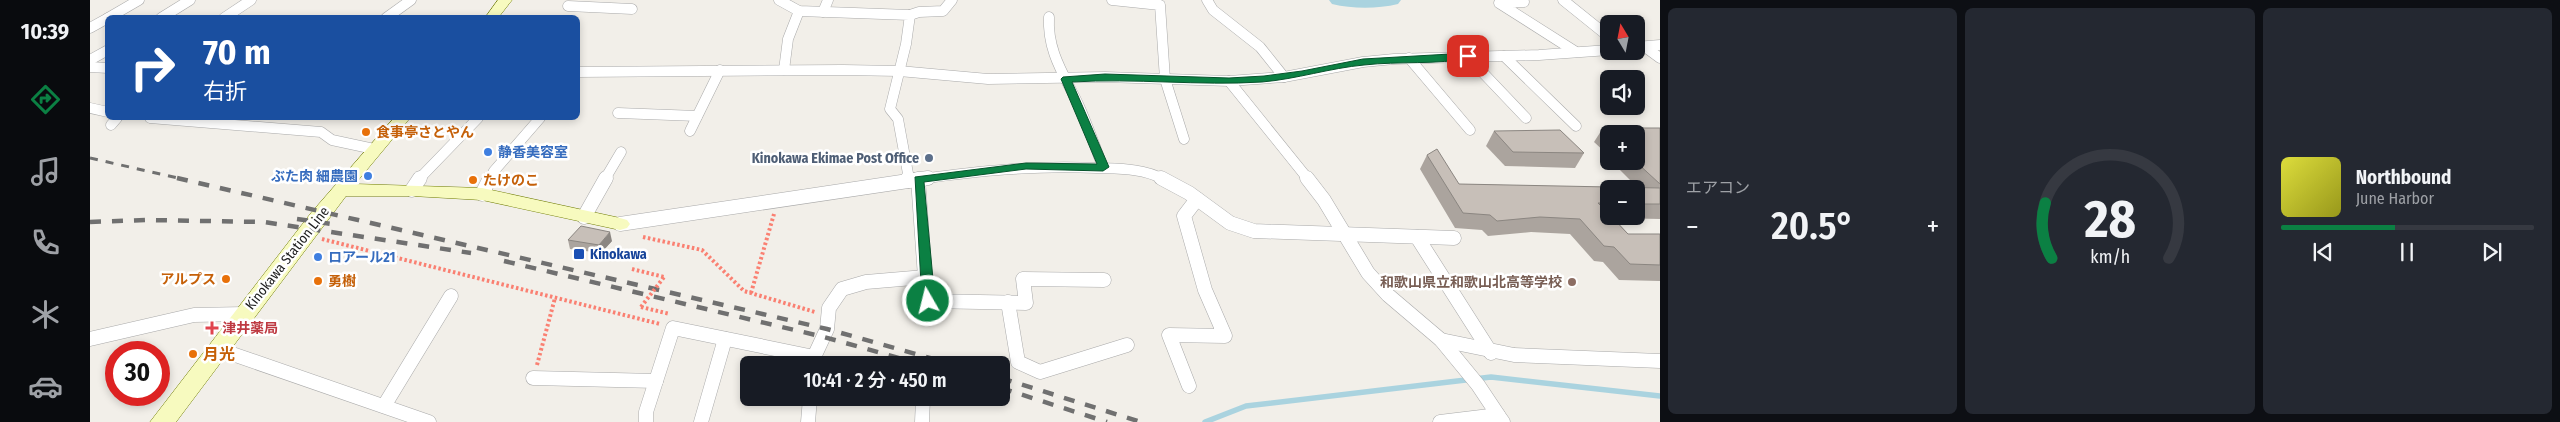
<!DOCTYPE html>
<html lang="ja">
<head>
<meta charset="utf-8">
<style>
  body { margin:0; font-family:"Fira Sans Condensed","Noto Sans JP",sans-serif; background:#242831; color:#f1f3f6; height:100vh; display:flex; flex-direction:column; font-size:19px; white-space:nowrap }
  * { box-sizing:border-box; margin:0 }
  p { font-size:16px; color:#9ea1a6 }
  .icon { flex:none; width:28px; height:28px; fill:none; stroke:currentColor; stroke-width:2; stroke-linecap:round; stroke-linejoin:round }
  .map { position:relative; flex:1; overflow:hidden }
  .panel { display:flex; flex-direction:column; gap:8px; padding:8px; background:#0d0f14; width:900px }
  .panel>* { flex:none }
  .hud { position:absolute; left:15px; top:15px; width:475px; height:105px; border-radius:8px; box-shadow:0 2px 8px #0003; background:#1a4fa0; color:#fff; overflow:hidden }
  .needle { width:32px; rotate:350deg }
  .fabs { position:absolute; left:1510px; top:15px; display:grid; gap:10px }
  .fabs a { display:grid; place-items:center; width:45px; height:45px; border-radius:8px; background:#171b24; box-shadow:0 2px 8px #0003; font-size:25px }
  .speed { position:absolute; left:15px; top:341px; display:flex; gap:10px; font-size:25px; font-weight:700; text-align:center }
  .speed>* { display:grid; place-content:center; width:65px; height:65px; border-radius:50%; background:#171b24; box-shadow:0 2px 8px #0003; line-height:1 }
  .speed .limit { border:8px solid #d22; background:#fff; color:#111 }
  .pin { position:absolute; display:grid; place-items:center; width:42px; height:42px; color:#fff; margin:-21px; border-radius:10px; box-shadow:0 2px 8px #0006 }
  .me { position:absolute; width:55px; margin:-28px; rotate:352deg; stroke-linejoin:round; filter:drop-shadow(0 0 4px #0008) }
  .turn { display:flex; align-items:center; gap:18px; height:105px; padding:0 15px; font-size:22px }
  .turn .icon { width:65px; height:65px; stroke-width:2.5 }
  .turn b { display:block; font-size:35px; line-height:42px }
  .big { font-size:38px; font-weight:600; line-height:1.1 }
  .panel .tile { flex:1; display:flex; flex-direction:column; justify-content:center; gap:8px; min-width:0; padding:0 18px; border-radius:8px; background:#242831 }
  .panel .dial { align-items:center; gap:0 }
  .dial svg { height:130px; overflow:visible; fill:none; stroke:#363941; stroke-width:7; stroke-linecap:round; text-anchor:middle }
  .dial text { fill:#f1f3f6; stroke:none }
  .song { display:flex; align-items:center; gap:15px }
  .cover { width:60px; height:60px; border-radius:8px; background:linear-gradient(135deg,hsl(60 70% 55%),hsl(60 70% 35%)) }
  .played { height:5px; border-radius:2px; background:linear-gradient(90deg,#0b8043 45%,#363941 45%) }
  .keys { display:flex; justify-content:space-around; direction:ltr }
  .heat { display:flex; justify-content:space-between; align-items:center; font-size:28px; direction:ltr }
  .panel .tiles { flex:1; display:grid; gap:8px; grid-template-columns:repeat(3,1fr) }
  .trip { position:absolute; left:650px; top:356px; width:270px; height:50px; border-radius:8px; background:#171b24; box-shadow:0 2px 8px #0003; font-weight:600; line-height:50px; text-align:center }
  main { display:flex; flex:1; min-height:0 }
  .dock { display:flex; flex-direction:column; width:90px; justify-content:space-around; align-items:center; background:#090b0e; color:#9ea1a6 }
  .dock .icon { width:35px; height:35px }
  .dock .on { color:#0b8043 }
  .dock b { font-size:22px; color:#f1f3f6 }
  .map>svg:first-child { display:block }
</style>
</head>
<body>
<main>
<nav class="dock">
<b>10:39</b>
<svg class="icon on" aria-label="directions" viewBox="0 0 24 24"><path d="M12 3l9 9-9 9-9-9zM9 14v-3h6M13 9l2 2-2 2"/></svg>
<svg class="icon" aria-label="music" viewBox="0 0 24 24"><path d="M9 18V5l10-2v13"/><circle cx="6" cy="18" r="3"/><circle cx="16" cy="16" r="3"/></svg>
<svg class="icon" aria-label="phone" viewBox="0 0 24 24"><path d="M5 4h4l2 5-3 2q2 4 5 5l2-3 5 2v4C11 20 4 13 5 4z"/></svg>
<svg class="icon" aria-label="climate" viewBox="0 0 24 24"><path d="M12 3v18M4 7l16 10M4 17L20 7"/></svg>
<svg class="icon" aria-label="car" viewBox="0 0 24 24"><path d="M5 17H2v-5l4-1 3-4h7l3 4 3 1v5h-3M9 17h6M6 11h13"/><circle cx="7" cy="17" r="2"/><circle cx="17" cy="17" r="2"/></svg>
</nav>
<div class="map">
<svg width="1570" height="422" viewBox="0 0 1570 422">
  <rect width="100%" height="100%" fill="#f2efe9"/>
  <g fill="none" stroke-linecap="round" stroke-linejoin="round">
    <path stroke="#aad3df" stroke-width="5.5" d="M1115,422l41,-16 245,-29 169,19"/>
    <path fill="#aad3df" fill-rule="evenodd" d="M1239,0h72l-3,4c-21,5 -45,5 -66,0z"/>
    <defs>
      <g id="street-far1">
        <path d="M689,0l20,11 111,4 -4,29 -16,65 8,10 11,60"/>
        <path d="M1022,0l48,5 5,74 19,60"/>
        <path d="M1117,0l6,10 47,37 24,30"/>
        <path d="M1473,0l46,37"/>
        <path d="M1434,2l-25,1 77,49"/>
        <path d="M478,6l64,3"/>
        <path d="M733,12l5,-12"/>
        <path d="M820,15l9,-3 24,-1 9,-11"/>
        <path d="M959,17c-2,35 16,59 30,89 9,20 16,41 24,61"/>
        <path d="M18,18l31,-18"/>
        <path d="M71,18l29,-18"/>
        <path d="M134,18l27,-18"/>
        <path d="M296,18l25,-18"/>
        <path d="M0,28l18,-10"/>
        <path d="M1546,47l24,-2"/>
        <path d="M1555,47l15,11"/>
        <path d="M1377,56l59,62"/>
        <path d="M1414,56l72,70"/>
        <path d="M1319,58l61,72"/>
        <path d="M0,60l18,-10"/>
        <path d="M0,67l18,1"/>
        <path d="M694,70l4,-31 11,-28"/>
        <path d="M488,72l265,-2 56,1 89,8 117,-2 124,4 55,-4 79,-15 31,-3 145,-4 70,-5"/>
        <path d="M1139,81l79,98"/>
        <path d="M0,108l18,4"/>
        <path d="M528,113l79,3"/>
        <path d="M60,118l171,14 11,8 42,9"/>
        <path d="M21,125l6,-7"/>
        <path d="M600,131l30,-61"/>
        <path d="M329,179l59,-61"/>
        <path d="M400,179l4,-8 46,-53"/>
        <path d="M515,179l16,-27"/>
        <path d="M830,179c59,-8 116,-14 176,-11 23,1 46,0 67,11"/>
      </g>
      <g id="street">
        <path d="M818,178l1,3"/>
        <path d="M1071,178l28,15 41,30 24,8 200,7"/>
        <path d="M1217,178l17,22 44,73 20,22 53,45 37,45 20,30"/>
        <path d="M322,190l8,-12"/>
        <path d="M392,194l8,-16"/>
        <path d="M494,217l22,-39"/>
        <path d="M530,224l308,-46"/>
        <path d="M1327,237l74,116"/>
        <path d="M835,277l3,24 98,2 -3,-24 81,1"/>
        <path d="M918,302l10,60 22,10 87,-27"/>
        <path d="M0,339l104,-24 50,-1"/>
        <path d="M1351,340l73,15 146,6"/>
        <path d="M128,349l211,73"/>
        <path d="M724,365v-8l13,-28 2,-21 13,-19 24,-7 59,-5 -7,-98"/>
        <path d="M443,378l123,3"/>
        <path d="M1099,386l-20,-51 56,1 -20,-46 -21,-74 13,-17"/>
        <path d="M294,406l67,-110"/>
        <path d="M556,422v-10l27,-84 141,29"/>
        <path d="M611,422l24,-83"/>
        <path d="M718,422l2,-24"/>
        <path d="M832,422l1,-23"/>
        <path d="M1350,422l58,-7 5,7"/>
      </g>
      <g id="secondary">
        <path d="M408,0h14l-14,18h-13z"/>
        <path d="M304,118h16l-55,66 127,4 138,30 7,2 3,4 -3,4 -7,2 -138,-30 -70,-4h-66l-170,226h-26l161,-209z"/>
      </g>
    </defs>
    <use href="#street-far1" stroke="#a9a9a9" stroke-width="11"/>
    <use href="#street" stroke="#a9a9a9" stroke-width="15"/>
    <use href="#secondary" stroke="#707d05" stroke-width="1"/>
    <g stroke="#fa8072" stroke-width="4" stroke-dasharray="2.5 2.5" stroke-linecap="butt">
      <path d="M553,237l59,13 42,41 71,21"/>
      <path d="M232,239l338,85"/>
      <path d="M542,269l32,8"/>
      <path d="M661,293l23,-79"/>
      <path d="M551,307l29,7"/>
      <path d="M447,365l18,-67"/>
    </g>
    <use href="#street-far1" stroke="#fff" stroke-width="10"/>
    <use href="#street" stroke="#fff" stroke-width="14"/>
    <use href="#secondary" fill="#f7fabf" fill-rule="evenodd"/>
    <path stroke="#707070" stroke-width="3" stroke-dasharray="8 8" stroke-linecap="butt" d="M0,158l92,21"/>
    <g stroke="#707070" stroke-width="4.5" stroke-dasharray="11 11" stroke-linecap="butt">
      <path d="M87,178l650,151 128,36"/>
      <path d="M207,219l42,6"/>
      <path d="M0,222l56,-2 118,2 207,31"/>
      <path d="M414,261l320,76 100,28"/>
      <path d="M911,378l140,44"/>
      <path d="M911,388l106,34"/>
    </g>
    <path stroke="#fa8072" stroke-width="4" stroke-dasharray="2.5 2.5" stroke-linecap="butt" d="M551,307l23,-30"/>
  </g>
  <g fill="#aba49e" fill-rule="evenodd">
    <path d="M1513,128h57v91l-47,-1 15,16h32v47l-41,-1 -16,-18 -9,-1 -24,-27 -39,-2 -43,4 -6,-6 -27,-2 -35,-59 7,-14 32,29 179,4 -27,-27h25v-27h-27v26l-3,-3 1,-3 -13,-12zM1519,189h27v27h-27z"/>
    <path d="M1404,131l90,22 -9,15 -70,-2 -19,-20z"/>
    <path d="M478,240l44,1 -11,12 -31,-4z"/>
  </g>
  <path fill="#8b8681" d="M520,232l2,9 -11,12 -2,-8z"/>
  <g fill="#c7bfb8" stroke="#8b8681">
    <path d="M1513,128h57v56l-25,-23h1v-27h-27z"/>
    <path d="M1470,130l24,23 -71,-1 -19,-21z"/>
    <path d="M1347,149l22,35 201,4v16h-24v-15h-27v14h-11l11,11v2h2l17,18h32v31l-30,-1 -16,-17 -10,-1 -24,-27 -40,-2 -43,4 -7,-6 -27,-2 -36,-58z"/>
    <path d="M491,226l29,6 -11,13 -31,-5z"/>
  </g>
  <path fill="#0b8043" stroke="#07532c" d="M1378,53l3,1v4c-35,7 -72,3 -107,7 -34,3 -67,14 -102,17 -63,4 -127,-4 -190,0l37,85 -6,4 -77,-2 -102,13 11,119 -7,4 -6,-4 -7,-124 111,-14 71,1 -36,-85 2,-2 42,-3 124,4 35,-2 38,-5 61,-12z"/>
  <g fill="#e8710a" stroke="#fff" stroke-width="2">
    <circle cx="276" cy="132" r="5"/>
    <circle cx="383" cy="180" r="5"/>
    <circle cx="136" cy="279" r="5"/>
    <circle cx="228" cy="281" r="5"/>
    <circle cx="103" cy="354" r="5"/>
  </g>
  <g fill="#3f7fe0" stroke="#fff" stroke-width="2">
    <circle cx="398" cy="152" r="5"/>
    <circle cx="278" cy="176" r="5"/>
    <circle cx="228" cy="257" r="5"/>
  </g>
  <circle fill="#5c6f8a" stroke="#fff" stroke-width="2" cx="839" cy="158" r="5"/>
  <rect fill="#1a4fb4" stroke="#fff" stroke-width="2" x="483" y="248" width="12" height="12" rx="2.5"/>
  <circle fill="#8d6e63" stroke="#fff" stroke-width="2" cx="1482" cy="282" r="5"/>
  <path fill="#e0444e" stroke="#fff" stroke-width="2" d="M119.5 320.5h5v5h5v5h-5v5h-5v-5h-5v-5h5z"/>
  <g text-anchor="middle" stroke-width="5" stroke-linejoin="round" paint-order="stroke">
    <g font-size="14" font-weight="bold" fill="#c56008" stroke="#fff" text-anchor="start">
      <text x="286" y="137">食事亭さとやん</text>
      <text x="393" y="185">たけのこ</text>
      <text x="126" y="284" text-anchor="end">アルプス</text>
      <text x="238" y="286">勇樹</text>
    </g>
    <g font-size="14" font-weight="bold" fill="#366cbe" stroke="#fff" text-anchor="start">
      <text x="408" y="157">静香美容室</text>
      <text x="268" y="181" text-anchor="end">ぶた肉 細農園</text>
      <text x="238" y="262">ロアール21</text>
    </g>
    <g font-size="14" font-weight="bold" fill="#4e5e75" stroke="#fff" text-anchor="end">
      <text x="829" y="163">Kinokawa Ekimae Post Office</text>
    </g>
    <g font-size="14" font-weight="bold" fill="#164399" stroke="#fff" text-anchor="start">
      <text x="500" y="259">Kinokawa</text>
    </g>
    <g font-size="14" fill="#222" stroke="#fff">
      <text transform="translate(197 258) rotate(-52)" y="5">Kinokawa Station Line</text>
    </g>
    <g font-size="14" font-weight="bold" fill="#785e54" stroke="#fff" text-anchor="end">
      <text x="1472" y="287">和歌山県立和歌山北高等学校</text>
    </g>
    <g font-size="14" font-weight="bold" fill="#be3a42" stroke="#fff" text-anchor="start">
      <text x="132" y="333">津井薬局</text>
    </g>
    <g font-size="16" font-weight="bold" fill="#c56008" stroke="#fff" text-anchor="start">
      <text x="113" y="360">月光</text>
    </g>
  </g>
</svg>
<div class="fabs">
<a><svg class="needle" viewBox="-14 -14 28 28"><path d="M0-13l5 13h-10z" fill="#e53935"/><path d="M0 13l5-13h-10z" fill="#9ea1a6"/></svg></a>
<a><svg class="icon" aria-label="sound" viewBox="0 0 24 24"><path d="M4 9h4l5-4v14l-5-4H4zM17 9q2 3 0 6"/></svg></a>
<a>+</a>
<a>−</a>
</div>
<div class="speed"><div class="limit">30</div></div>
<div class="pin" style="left:1378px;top:56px;background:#d93025"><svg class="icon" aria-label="arrive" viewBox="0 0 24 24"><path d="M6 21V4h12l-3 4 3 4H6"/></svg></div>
<svg class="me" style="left:838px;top:301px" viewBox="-20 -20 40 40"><circle r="17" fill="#0b8043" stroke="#fff" stroke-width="3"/><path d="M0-11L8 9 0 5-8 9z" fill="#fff"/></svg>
<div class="trip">10:41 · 2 分 · 450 m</div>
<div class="hud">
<div class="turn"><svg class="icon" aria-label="right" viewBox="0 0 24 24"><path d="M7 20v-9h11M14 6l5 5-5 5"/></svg><div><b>70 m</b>右折</div></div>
</div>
</div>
<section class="panel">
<div class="tiles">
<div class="tile"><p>エアコン</p>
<div class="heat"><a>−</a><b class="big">20.5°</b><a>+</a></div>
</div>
<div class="tile dial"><svg viewBox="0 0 100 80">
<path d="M14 69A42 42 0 1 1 86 69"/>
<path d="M14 69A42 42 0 0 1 10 35" stroke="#0b8043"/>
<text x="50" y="56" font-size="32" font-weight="700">28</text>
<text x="50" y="72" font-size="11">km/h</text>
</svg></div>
<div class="tile">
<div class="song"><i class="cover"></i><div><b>Northbound</b><p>June Harbor</p></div></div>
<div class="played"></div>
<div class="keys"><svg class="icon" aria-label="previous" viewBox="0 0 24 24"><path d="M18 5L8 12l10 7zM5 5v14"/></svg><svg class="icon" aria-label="pause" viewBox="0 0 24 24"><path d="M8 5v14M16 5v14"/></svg><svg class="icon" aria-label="next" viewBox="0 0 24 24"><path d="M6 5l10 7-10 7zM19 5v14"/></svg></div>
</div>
</div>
</section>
</main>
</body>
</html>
